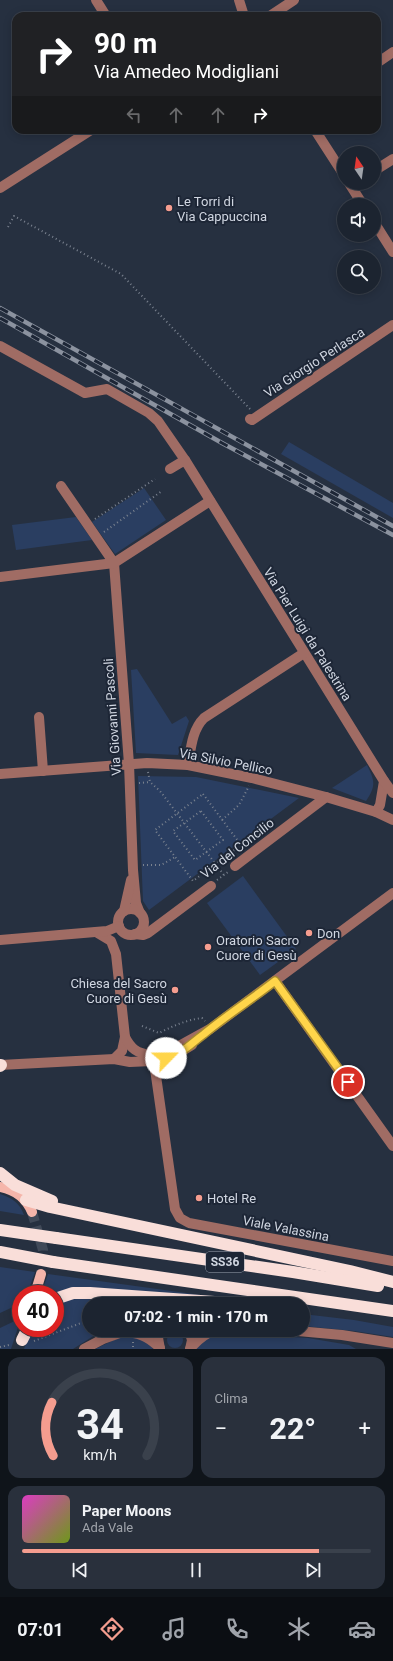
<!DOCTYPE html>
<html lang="it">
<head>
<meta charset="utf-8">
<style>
  body { margin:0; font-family:Roboto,sans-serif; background:#29303c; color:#f1f3f6; height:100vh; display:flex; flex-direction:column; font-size:15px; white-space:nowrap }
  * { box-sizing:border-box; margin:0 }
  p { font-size:13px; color:#a0a4ab }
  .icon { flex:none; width:22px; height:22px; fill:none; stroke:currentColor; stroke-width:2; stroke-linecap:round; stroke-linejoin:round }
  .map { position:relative; height:1349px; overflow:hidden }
  .side { display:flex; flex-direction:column; gap:8px; padding:8px; background:#0f141a; flex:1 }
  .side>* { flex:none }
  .guide { position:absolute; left:12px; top:12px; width:369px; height:122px; border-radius:12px; box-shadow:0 2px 10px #0003,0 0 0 1px #3a414c; background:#202124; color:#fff; overflow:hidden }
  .needle { width:26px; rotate:347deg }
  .controls { position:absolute; left:337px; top:146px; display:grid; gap:8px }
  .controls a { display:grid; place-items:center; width:44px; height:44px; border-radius:50%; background:#1c2430; box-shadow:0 2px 10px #0003,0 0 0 1px #3a414c; font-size:20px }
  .speed { position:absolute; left:12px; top:1285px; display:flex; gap:8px; font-size:20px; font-weight:700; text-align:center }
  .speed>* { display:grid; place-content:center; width:52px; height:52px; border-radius:50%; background:#1c2430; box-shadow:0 2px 10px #0003,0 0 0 1px #3a414c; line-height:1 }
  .speed .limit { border:6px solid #d22; background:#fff; color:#111 }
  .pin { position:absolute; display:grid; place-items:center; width:34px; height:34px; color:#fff; margin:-17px; border:2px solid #fff; border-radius:50%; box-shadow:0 1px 4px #0007 }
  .me { position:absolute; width:44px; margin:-22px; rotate:67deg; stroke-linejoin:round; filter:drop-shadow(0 0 3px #0008) }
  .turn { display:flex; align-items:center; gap:14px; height:84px; padding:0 16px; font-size:18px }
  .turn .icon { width:52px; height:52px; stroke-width:2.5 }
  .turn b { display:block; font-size:28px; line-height:34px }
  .lanes { display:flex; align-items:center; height:38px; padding:0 16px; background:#0003; justify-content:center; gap:20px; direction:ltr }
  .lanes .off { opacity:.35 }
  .big { font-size:30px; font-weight:800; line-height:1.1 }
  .side .widget { flex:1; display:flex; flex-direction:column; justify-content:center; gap:6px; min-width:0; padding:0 14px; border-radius:12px; background:#29303c }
  .side .dial { align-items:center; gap:0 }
  .dial svg { height:104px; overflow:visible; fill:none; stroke:#3a414c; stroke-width:7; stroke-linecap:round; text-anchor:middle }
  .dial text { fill:#f1f3f6; stroke:none }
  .song { display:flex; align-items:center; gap:12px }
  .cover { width:48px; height:48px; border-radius:6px; background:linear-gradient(135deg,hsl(310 70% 55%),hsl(80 70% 35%)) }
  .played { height:4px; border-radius:2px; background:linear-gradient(90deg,#f59d8f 85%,#3a414c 85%) }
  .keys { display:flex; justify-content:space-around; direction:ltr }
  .heat { display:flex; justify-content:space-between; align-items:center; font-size:22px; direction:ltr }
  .side .tiles { flex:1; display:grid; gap:8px; grid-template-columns:1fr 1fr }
  .widget:last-child { grid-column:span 2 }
  .trip { position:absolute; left:82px; top:1297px; width:228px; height:40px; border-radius:20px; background:#1c2430; box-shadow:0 2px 10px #0003,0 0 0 1px #3a414c; font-weight:800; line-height:40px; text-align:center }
  .tabs { display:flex; height:64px; justify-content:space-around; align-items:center; background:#0b0e13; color:#a0a4ab }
  .tabs .icon { width:28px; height:28px }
  .tabs .selected { color:#f59d8f }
  .tabs b { font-size:18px; color:#f1f3f6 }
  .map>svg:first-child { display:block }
</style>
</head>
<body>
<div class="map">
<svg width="393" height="1349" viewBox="0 0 393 1349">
  <rect width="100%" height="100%" fill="#263040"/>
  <g fill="#2a3e61">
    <path d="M289,442l104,61v15l-112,-64z"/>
    <path d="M144,488l22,32 -51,34 -23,-32z"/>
    <path d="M76,517l16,23 -76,10 -4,-25z"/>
    <path d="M137,669l35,55 14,-8 3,5 -11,34 -42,-2 -5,-83z"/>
    <path d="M367,765c8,16 9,21 -1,36l-34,-13z"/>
    <path d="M138,776l58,1 103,21 -150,112 -6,-9z"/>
    <path d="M243,876l53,73 -36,26 -53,-72z"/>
    <path d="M0,1194c12,4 19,8 24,21l-24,-4z"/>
    <path d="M0,1267l35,5 -5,14 -4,8h-5v6l-8,7 -13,6z"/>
    <path d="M48,1274l160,22 -167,-2z"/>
    <path d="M71,1298l104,6h-86v26h19l-13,5 -22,14h-49l7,-21h24v-24z"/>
    <path d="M303,1314l51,6 39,7v10l-39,-6 -51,-5z"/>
    <path d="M21,1318l-10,31h-11v-21z"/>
    <circle cx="175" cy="1340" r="8"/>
    <path d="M227,1333l81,5 41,7 7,4h-160l9,-10z"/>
    <path d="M127,1336h10l14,10 2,3h-58l19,-9z"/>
  </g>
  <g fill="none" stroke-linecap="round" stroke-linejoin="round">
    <path stroke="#404958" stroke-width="10" stroke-dasharray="10 5" stroke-linecap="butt" d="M32,1212l11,38 -2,24"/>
    <g stroke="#7a828f" stroke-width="2" stroke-dasharray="1 3" stroke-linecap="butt">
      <path d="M8,227l6,-11 107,58 129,135"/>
      <path d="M95,519l60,-40"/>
      <path d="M104,532l58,-41"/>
      <path d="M148,772l2,10 10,9 64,84"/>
      <path d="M139,783l11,-1"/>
      <path d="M203,794l38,51 -48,36 -38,-51z"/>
      <path d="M201,811l22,29 -28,20 -22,-29z"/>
      <path d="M222,820l17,-15 10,-19"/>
      <path d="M143,865h18l14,-8"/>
      <path d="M217,880l11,-8"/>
      <path d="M142,1026l17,7c14,-7 27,-13 43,-15l3,3"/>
      <path d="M34,1341l55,-21"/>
      <path d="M133,1342v7"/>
      <path d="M0,1347l9,-2"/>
    </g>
    <g stroke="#a06c64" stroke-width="10">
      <path d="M96,0l10,16"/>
      <path d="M239,0l5,16"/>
      <path d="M270,16l24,-16"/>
      <path d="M377,63l16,-11"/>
      <path d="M315,130l29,45"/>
      <path d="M374,171l19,-12"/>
      <path d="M349,183l14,22"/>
      <path d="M0,188l91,-58"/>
      <path d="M374,222l19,30"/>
      <path d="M0,346l85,47 22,-4 42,24 9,8 27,39"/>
      <path d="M250,419l2,1 141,-95"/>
      <path d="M170,469l15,-9 199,321 -4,24 -4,7"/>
      <path d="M61,486l53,77 15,201 4,106 3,33 4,10"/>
      <path d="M0,577l114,-14 96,-62"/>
      <path d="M39,717l4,54"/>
      <path d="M188,765c3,-17 4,-35 16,-47l100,-65"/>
      <path d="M0,774l147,-11 41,2 64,13 74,19 50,15 17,8"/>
      <path d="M384,781l9,12"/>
      <path d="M235,866l91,-69"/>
      <circle cx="131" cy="922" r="13"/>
      <path d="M124,911l7,-31"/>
      <path d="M96,932l15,9 5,13 9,83 -3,14 -8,8"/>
      <path d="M135,934l8,1 5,-2 63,-47"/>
      <path d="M0,940l107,-9 12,-5"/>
      <path d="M275,981l118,165"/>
      <path d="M125,1037c6,12 12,16 25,18"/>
      <circle cx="158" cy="1056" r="8"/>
      <path d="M165,1051l16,-6 29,-16 183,-136"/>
      <path d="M166,1058l13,-5 13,-8"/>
      <path d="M154,1062l21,147 5,9 9,5 204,38"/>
      <path d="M0,1065l114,-6 16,3 22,-1"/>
      <path d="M189,1330l3,10 -2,9"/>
      <path d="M287,1330l55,5 51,8"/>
      <path d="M121,1332c17,0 27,4 39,16"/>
      <path d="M84,1349l19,-10 25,-9"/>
      <path d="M160,1349l-2,-11 3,-8"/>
      <path d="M190,1349c7,-9 14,-15 25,-19"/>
    </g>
    <g stroke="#f5b5aa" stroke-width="10">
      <path d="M0,1187c16,3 26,11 32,25"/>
      <path d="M35,1294l6,-20"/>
    </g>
    <g stroke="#f9ded9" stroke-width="12">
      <path d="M0,1066l1,-1"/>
      <path d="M0,1173l15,12 37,16"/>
      <path d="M26,1200l24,7 300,64 43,11"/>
      <path d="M56,1238l237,34 85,14"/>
      <path d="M53,1262l340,49"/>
      <path d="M55,1299l18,-6h17l152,11"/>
      <path d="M22,1340l6,-12"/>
    </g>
    <defs>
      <g id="rail">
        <path d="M0,308l393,218"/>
        <path d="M0,318l222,125 171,92"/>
      </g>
    </defs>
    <use href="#rail" stroke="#8b929f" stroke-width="4.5"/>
    <use href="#rail" stroke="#1d2636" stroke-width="3" stroke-dasharray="9" stroke-linecap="butt"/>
    <g stroke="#f9ded9" stroke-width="12">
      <path d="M0,1230l56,8"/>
      <path d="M0,1252l53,10"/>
    </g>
  </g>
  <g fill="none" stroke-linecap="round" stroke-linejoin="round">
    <defs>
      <path id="route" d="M166,1058c19,-6 23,-13 38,-24 23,-19 48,-35 71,-53l73,101"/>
    </defs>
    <use href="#route" stroke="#a68a30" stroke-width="10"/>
    <use href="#route" stroke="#ffd54a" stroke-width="7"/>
  </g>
  <g fill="#f59d8f" stroke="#1d2636" stroke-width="1.5">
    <circle cx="169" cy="208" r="4"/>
    <circle cx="309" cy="933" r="4"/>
    <circle cx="208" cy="947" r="4"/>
    <circle cx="175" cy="990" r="4"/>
    <circle cx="199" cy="1198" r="4"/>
  </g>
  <g text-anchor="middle" stroke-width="4" stroke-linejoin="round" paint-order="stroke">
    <rect fill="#1d2636" stroke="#9aa1ae" stroke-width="1" x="206" y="1252" width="38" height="20" rx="3"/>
    <g font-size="12" font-weight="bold" fill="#d0d6e1">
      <text x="225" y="1266">SS36</text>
    </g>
    <g font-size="13" fill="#d0d6e1" stroke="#1d2636" text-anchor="start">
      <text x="177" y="206">Le Torri di<tspan x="177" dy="15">Via Cappuccina</tspan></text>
      <text x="317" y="938">Don</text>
      <text x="216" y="945">Oratorio Sacro<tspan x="216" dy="15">Cuore di Gesù</tspan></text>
      <text x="167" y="988" text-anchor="end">Chiesa del Sacro<tspan x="167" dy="15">Cuore di Gesù</tspan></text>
      <text x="207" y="1203">Hotel Re</text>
    </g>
    <g font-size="13" fill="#d0d6e1" stroke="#1d2636">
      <text transform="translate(314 362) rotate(-33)" y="5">Via Giorgio Perlasca</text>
      <text transform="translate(308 634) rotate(58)" y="5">Via Pier Luigi da Palestrina</text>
      <text transform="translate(112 717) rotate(-94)" y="5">Via Giovanni Pascoli</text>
      <text transform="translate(226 761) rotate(11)" y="5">Via Silvio Pellico</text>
      <text transform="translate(237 848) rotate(-38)" y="5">Via del Concilio</text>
      <text transform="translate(286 1228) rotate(11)" y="5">Viale Valassina</text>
    </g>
  </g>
</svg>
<div class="controls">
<a><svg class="needle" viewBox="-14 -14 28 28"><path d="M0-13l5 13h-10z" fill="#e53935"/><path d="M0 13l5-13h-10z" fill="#a0a4ab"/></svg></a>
<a><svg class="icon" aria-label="sound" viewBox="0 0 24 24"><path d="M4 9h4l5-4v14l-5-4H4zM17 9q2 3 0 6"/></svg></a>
<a><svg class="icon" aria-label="search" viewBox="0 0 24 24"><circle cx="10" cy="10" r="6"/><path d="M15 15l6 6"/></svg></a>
</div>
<div class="speed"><div class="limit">40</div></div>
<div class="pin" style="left:348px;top:1082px;background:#d93025"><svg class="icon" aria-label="arrive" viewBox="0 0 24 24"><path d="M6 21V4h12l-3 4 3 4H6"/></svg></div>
<svg class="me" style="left:166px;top:1058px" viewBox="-20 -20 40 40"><circle r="19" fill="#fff"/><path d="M0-13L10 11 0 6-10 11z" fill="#ffd54a"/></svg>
<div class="trip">07:02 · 1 min · 170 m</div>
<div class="guide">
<div class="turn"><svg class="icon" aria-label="right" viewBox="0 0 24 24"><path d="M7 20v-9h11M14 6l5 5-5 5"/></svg><div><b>90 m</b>Via Amedeo Modigliani</div></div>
<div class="lanes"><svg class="icon off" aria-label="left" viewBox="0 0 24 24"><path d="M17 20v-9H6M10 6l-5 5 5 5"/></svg><svg class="icon off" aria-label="ahead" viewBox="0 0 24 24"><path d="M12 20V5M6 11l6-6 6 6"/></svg><svg class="icon off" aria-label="ahead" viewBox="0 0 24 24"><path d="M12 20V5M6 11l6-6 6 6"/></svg><svg class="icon" aria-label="right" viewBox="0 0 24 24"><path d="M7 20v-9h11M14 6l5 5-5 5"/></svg></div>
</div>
</div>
<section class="side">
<div class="tiles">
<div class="widget dial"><svg viewBox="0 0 100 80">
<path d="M14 69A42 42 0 1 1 86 69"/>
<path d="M14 69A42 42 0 0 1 13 28" stroke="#f59d8f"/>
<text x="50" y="56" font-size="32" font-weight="700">34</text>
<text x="50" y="72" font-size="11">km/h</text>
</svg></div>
<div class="widget"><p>Clima</p>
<div class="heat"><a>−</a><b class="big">22°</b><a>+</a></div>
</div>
<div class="widget">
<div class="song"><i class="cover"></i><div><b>Paper Moons</b><p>Ada Vale</p></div></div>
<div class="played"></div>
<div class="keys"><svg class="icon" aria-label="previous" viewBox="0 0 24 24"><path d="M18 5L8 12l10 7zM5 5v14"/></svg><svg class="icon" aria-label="pause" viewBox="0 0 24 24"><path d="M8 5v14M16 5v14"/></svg><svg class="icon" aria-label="next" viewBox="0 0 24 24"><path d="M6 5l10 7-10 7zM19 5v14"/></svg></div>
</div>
</div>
</section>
<nav class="tabs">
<b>07:01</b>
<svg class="icon selected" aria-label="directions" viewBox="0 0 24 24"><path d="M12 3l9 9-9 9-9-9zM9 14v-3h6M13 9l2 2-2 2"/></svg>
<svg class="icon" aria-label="music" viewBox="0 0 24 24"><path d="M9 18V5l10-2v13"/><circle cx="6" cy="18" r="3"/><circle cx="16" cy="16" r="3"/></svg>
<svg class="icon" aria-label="phone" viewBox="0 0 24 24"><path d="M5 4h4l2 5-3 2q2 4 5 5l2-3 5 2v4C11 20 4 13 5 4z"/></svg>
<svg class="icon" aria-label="climate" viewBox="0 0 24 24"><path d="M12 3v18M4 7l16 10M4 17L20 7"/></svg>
<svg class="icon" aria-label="car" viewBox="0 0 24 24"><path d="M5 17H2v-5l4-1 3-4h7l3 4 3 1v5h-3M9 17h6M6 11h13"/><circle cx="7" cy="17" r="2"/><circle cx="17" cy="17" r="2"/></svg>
</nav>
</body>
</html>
